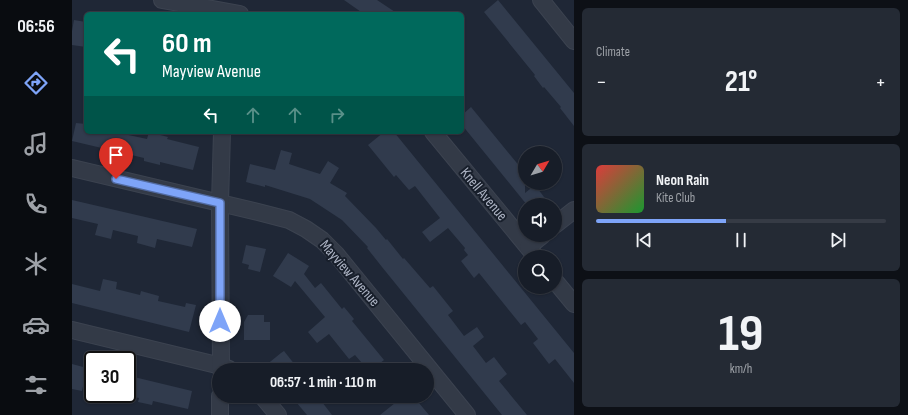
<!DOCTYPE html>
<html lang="en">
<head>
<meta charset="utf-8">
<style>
  body { margin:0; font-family:"Sofia Sans Condensed",sans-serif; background:#242a34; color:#f1f3f6; height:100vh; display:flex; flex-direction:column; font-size:15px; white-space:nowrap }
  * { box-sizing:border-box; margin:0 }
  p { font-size:13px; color:#9ea2a8 }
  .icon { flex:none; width:22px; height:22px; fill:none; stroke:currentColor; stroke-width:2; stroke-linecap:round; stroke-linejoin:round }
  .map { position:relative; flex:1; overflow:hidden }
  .drawer { display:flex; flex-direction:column; gap:8px; padding:8px; background:#0d1016; width:334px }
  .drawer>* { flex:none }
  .banner { position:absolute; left:12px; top:12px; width:380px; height:122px; border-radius:6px; box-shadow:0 1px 3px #0004,0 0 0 1px #363b45; background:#00695c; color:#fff; overflow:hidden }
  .needle { width:26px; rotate:52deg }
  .controls { position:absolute; left:446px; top:146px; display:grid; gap:8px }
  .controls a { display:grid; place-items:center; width:44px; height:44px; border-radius:50%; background:#171d28; box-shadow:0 1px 3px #0004,0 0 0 1px #363b45; font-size:20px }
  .speed { position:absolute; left:12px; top:351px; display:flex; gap:8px; font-size:20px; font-weight:700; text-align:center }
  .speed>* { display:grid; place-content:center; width:52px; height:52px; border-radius:50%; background:#171d28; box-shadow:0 1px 3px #0004,0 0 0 1px #363b45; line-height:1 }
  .speed .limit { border:2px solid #111; border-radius:6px; background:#fff; color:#111 }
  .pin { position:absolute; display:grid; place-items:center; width:34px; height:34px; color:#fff; margin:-41px -17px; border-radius:50% 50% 50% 0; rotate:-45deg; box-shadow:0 0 4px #0007 }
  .pin .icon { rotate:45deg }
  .me { position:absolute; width:44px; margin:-22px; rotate:0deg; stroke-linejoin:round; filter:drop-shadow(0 0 3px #0008) }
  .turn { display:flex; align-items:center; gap:14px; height:84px; padding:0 12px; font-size:18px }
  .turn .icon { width:52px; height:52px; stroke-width:2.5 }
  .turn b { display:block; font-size:28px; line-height:34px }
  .lanes { display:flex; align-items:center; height:38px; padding:0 12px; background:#0003; justify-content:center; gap:20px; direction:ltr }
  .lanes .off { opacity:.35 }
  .big { font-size:30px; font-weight:700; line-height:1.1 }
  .drawer .widget { flex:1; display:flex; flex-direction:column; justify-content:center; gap:6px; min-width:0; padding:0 14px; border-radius:6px; background:#242a34 }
  .drawer .dial { align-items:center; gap:0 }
  .dial b { font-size:52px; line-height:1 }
  .song { display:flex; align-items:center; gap:12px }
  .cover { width:48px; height:48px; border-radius:6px; background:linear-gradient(135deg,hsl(0 70% 55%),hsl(130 70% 35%)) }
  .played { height:4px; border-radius:2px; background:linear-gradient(90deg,#7ea4f8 45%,#363b45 45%) }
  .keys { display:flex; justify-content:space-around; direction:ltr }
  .heat { display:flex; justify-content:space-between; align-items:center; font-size:22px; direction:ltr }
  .trip { position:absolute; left:140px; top:363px; width:222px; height:40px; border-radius:20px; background:#171d28; box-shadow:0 1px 3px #0004,0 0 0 1px #363b45; font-weight:700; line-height:40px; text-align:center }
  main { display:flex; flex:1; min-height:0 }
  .tab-bar { display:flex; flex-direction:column; width:72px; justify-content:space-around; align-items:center; background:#090c10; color:#9ea2a8 }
  .tab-bar .icon { width:28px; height:28px }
  .tab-bar .selected { color:#7ea4f8 }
  .tab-bar b { font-size:18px; color:#f1f3f6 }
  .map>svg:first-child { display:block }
</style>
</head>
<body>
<main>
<nav class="tab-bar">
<b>06:56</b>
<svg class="icon selected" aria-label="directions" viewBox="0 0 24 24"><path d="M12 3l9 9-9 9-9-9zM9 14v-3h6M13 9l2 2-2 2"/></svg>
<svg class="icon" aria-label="music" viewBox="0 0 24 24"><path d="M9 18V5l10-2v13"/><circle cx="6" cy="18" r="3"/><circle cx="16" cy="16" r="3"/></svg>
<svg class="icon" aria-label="phone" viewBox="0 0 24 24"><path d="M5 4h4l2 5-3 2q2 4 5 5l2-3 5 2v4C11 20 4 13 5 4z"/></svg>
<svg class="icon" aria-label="climate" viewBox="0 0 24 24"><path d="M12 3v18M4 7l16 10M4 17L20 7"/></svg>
<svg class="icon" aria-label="car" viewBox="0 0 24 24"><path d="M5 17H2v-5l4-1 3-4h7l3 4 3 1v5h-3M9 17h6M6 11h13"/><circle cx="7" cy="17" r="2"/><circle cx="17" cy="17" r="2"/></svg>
<svg class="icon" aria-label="filters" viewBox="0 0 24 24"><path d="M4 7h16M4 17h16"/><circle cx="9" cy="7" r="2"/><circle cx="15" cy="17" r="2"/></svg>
</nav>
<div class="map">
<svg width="502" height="415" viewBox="0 0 502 415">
  <rect width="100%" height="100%" fill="#1f2736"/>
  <g fill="#313b4d">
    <path d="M272,0h33l21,14h-34z"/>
    <path d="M426,0l76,93v33l-14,-18 1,-1 -17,-20 -1,1 -9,-12 1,-1 -51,-63z"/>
    <path d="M2,20l12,2v25l-14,-2v-14z"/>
    <path d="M399,107l54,66v20l10,-8 12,16 -5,4h-15l-65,-80v-10z"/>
    <path d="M4,123l10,1v8h38v2l23,5 2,-7 19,5 -1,2 32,8 -6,23 -33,-8v3l-16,-4v-3l-72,-17z"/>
    <path d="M312,132h10l180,221v30l-19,-24 -6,5 -16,-21 5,-4 -13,-17 -4,3 -42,-52 -5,5 -13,-17 7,-6 -4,-5 1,-2 -17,-20 -18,14 -8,-10 18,-14 -25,-32 -6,4 -13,-15 -2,2 -26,-32z"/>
    <path d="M209,150l11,3 -3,11 9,3 22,7 8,-13 11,7 -9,15 17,10 -2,3 31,32 10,12 1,-1 16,20 1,-1 26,30 3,-2 20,25 -5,4 16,21 13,-9 7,10 -11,9 13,17 8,-6 13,17 -8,7 28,34h-25l-120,-148 -15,-19 1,-1 -26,-27 -32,-21 -45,-14v2l-19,-5 4,-18 25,6z"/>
    <path d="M0,200l125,29 -5,18 -35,-8 -2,9 -18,-5 1,-7 -25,-6 -2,9 -16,-4 3,-11 -26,-6z"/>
    <path d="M174,245l20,4 -6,23 -12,-3 1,-4 -7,-2z"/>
    <path d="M216,253l21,13 -5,8 11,14 6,-5 21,26 2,-2 10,12 -2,2 32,39 -13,10h-3l-13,-15 -6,4 -20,-25 -12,9 -9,-11 17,-15 -30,-36 -4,6 -18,-11z"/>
    <path d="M31,279l14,3 -1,7 24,6 1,-4 18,5 -1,5 27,6 1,-4 10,2 -7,27 -117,-29v-19l28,7z"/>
    <path d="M176,315h16v7h6v18h-26v-18z"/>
    <path d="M212,351l15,19h-39l21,-17z"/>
    <path d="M0,364l15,4 -5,23 -10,-2z"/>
    <path d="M62,377l58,14 -4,18 -35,-8 -1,4 -14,-3 1,-4 -10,-2z"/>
    <path d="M219,396h39l-8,6 10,13h-25z"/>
    <path d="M317,396h24l16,19h-49l15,-12z"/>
  </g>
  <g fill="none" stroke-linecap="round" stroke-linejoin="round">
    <defs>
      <g id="minor">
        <path d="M90,0l78,14"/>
        <path d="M469,0l33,41"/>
        <path d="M361,132l103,125"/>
        <path d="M0,168l186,44 31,8 17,9 16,11 14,14 131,161"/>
        <path d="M483,225l19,-15"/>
        <path d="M456,247l15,-12"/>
        <path d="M483,281l19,23"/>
        <path d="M0,330l149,36 8,3"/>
        <path d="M149,370l-1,-167 2,-71"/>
        <path d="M190,396l16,19"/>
        <path d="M148,415v-19"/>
      </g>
    </defs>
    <use href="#minor" stroke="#3c4350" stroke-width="18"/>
    <use href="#minor" stroke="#333a47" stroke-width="16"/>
  </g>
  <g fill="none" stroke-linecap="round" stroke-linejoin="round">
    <defs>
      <path id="route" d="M44,179l104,24v118"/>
    </defs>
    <use href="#route" stroke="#526ba1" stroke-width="10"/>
    <use href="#route" stroke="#7ea4f8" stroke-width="7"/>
  </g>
  <g text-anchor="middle" stroke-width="4" stroke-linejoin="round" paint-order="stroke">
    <g font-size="15" fill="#adb4c4" stroke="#181f2b">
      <text transform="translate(412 194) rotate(50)" y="5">Knell Avenue</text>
      <text transform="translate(278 273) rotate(49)" y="5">Mayview Avenue</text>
    </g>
  </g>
</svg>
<div class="controls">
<a><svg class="needle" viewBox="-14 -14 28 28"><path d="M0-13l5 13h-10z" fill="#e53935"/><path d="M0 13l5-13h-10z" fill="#9ea2a8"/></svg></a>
<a><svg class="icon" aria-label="sound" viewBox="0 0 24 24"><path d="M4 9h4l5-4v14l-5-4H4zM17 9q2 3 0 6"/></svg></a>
<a><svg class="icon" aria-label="search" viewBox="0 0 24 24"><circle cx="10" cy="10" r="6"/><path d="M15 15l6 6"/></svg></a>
</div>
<div class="speed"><div class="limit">30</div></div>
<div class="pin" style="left:44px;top:179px;background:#d93025"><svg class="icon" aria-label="arrive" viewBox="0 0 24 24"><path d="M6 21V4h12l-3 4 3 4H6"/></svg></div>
<svg class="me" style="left:148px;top:321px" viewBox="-20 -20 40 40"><circle r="19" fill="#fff"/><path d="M0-13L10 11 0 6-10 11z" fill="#7ea4f8"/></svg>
<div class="trip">06:57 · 1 min · 110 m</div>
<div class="banner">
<div class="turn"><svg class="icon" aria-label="left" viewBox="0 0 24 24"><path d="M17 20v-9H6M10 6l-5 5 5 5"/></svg><div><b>60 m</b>Mayview Avenue</div></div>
<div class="lanes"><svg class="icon" aria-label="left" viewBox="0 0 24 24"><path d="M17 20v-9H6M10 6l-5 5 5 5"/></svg><svg class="icon off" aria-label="ahead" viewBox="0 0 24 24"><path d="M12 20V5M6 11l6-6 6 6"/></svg><svg class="icon off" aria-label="ahead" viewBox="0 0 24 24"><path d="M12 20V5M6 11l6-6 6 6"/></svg><svg class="icon off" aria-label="right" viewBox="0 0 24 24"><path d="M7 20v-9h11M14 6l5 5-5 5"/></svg></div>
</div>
</div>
<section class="drawer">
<div class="widget"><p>Climate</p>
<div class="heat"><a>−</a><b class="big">21°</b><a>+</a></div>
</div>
<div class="widget">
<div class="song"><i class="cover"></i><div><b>Neon Rain</b><p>Kite Club</p></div></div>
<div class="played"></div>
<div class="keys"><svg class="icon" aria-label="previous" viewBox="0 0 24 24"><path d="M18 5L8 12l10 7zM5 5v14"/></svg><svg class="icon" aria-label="pause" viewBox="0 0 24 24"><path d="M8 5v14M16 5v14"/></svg><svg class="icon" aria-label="next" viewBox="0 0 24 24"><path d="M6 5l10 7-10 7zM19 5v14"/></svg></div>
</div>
<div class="widget dial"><b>19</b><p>km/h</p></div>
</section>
</main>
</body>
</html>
